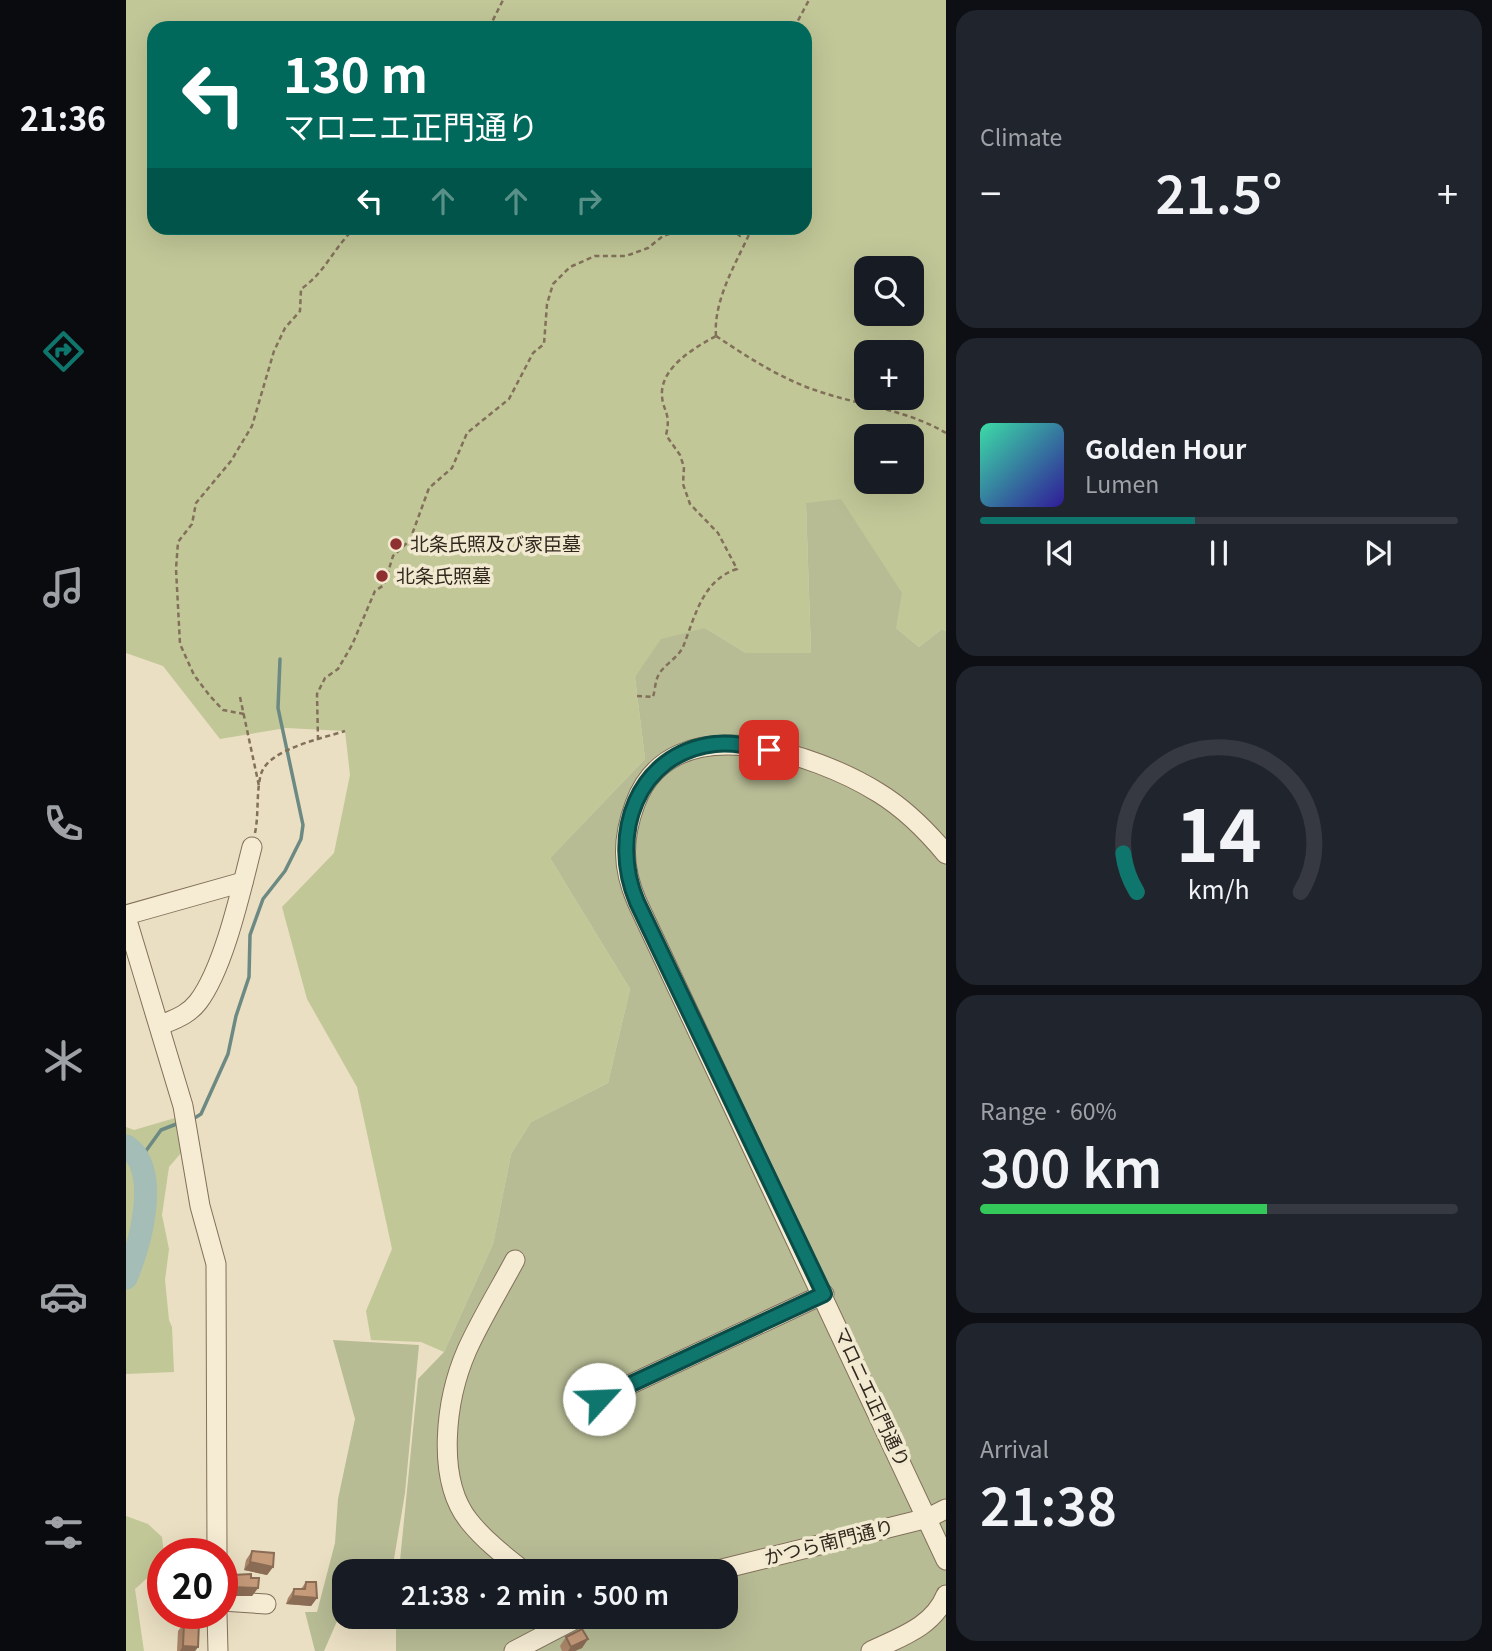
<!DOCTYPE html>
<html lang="en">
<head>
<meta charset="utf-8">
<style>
  body { margin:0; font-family:Georgia,"Noto Sans JP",serif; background:#20242c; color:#f1f3f6; height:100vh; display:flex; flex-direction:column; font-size:26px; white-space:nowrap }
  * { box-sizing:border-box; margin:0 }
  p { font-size:23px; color:#9ea1a6 }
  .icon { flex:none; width:38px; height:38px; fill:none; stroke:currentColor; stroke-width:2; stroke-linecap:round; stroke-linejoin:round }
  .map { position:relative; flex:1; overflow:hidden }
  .drawer { display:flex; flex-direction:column; gap:10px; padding:10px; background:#0d0f14; width:546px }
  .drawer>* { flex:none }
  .banner { position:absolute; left:21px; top:21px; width:665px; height:214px; border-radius:21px; box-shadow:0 7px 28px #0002; background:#00695c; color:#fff; overflow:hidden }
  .fabs { position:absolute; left:728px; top:256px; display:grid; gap:14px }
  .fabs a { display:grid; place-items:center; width:70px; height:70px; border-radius:14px; background:#171b24; box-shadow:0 7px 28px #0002; font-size:35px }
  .speed { position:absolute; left:21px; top:1538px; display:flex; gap:14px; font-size:35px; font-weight:700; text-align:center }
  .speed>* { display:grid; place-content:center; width:91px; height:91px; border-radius:50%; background:#171b24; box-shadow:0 7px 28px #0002; line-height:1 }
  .speed .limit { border:10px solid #d22; background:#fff; color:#111 }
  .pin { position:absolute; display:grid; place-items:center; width:60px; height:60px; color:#fff; margin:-30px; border-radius:14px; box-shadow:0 4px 10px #0006 }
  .me { position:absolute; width:77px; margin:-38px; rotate:65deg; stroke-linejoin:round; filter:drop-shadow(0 0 5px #0008) }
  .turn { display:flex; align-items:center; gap:24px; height:147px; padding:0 21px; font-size:32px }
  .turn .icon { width:91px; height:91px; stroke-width:2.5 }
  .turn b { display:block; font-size:49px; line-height:60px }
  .lanes { display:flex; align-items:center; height:66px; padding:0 21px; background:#0003; justify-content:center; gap:35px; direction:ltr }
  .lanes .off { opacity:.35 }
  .big { font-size:52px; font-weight:600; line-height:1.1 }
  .drawer .card { flex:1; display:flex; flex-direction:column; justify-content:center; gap:10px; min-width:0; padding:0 24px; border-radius:21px; background:#20242c }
  .drawer .dial { align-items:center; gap:0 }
  .dial svg { height:182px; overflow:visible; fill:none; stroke:#363941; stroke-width:7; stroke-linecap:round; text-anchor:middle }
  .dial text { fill:#f1f3f6; stroke:none }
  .song { display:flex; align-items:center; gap:21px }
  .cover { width:84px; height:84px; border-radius:10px; background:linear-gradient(135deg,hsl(160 70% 55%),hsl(250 70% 35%)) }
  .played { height:7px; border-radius:4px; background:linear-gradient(90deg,#0f766e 45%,#363941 45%) }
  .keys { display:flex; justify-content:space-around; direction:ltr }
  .heat { display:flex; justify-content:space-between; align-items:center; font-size:38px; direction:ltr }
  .charge { height:10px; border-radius:5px; background:linear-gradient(90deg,#34c759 60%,#363941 0) }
  .trip { position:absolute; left:206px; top:1559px; width:406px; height:70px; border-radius:21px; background:#171b24; box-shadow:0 7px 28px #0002; font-weight:600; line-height:70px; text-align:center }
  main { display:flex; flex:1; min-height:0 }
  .tab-bar { display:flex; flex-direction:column; width:126px; justify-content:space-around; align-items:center; background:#090b0e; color:#9ea1a6 }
  .tab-bar .icon { width:49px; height:49px }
  .tab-bar .selected { color:#0f766e }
  .tab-bar b { font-size:32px; color:#f1f3f6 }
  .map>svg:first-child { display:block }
</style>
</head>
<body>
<main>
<nav class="tab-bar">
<b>21:36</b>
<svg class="icon selected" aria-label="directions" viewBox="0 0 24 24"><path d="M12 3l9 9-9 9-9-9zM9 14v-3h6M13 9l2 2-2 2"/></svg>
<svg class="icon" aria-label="music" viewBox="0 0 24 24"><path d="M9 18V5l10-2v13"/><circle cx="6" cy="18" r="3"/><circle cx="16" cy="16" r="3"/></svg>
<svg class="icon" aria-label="phone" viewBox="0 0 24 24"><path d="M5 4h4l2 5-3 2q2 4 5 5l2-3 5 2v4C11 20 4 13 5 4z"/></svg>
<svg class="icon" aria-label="climate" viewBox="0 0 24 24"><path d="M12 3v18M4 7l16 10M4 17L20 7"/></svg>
<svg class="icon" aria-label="car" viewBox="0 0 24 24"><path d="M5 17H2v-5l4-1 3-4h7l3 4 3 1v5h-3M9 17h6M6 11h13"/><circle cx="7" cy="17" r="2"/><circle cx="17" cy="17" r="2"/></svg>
<svg class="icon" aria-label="filters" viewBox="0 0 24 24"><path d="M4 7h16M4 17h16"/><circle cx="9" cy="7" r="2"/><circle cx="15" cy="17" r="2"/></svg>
</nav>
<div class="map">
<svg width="820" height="1651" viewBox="0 0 820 1651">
  <rect width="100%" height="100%" fill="#eadfc2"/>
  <g fill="#c1c797" fill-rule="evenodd">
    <path d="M0,0h820v631l-4,-2 -23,18 -23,-19 -90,-125 5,150h-65l-41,-25 -70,49 10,82 -95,99 80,131 -22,94 -77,39 -20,32 -18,90 -49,108 -23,-10 -50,-2 -5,-29 26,-62 -35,-162 -50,-88 -25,-92 52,-54 16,-78 -5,-44 -59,-3 -66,11 -57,-73 -37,-13zM28,28h651v200h-651zM740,268h46v45h-46zM740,352h46v45h-46zM740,436h46v45h-46z"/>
    <path d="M49,1118l6,35 -12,14 -7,48 7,34 -4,31 4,40 3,7 2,45 -48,2v-247l8,3z"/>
    <path d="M0,1516l22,8 14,13 2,17 -1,10 -28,25 9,62h-18z"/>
  </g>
  <g fill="#b7bc95">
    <path d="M715,499l61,94 -6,35 23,19 23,-18 4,2v1020h-550v-34h330v-45l-327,-1 19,-192 26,-27 49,-108 18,-90 20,-32 77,-39 22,-94 -80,-131 95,-99 -10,-82 26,-38 44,-11 41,25h65l-5,-150z"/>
    <path d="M207,1340l86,5 -14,148 -13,78 -47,1v31l-21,48h-9l-10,-39h12l18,-69 3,-44 17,-80z"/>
  </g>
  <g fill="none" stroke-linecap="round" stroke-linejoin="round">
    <g stroke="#6c8a83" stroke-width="3.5">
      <path d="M67,1119l8,-5 27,-60 8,-38 13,-39 1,-42 13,-36 22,-28 16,-32 2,-14 -25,-117 2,-49"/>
      <path d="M14,1159l21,-29 18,-7"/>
    </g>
    <path stroke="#a4bdb6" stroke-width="23" d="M0,1146c36,23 14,99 0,132"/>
    <defs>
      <g id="minor">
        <path d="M820,854c-19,-23 -41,-45 -67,-61 -64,-40 -208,-89 -244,11 -13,35 -13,64 2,98l309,658"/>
        <path d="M0,915l117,-33"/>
        <path d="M0,917l57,189 17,100 16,58 1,290"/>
        <path d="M35,1025c14,-6 27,-10 37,-23 26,-34 43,-112 54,-155"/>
        <path d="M389,1260c-16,30 -34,59 -48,90 -21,48 -32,128 2,171 16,20 37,36 56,51"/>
        <path d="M473,1399l225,-105"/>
        <path d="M584,1572l218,-54 18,-9"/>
        <path d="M96,1601l44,3"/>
        <path d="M91,1614l1,37"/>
        <path d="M388,1651l65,-34"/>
        <path d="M745,1651c29,-14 62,-24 75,-56"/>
      </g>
    </defs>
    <use href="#minor" stroke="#82705a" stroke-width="21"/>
    <g stroke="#82705a" stroke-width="2.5" stroke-dasharray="5 3.5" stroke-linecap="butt">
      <path d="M363,28l14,-28"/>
      <path d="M668,28l15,-28"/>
      <path d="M604,228l10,8 11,-7"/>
      <path d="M590,336c30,20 59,39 93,52 45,17 95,20 137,45"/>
      <path d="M590,336c-3,-37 22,-76 36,-108"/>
      <path d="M511,696l16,1c2,-6 2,-15 5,-21 5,-11 19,-17 25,-29 12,-30 19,-67 54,-78l-19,-36 -28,-29 -7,-20 1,-17 -4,-12 -14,-20c6,-24 -5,-24 -4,-44 2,-26 34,-44 54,-55"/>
      <path d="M114,697l19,89"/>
      <path d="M118,714l-21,-4 -13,-14 -16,-21 -14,-31 -4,-75 2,-27 14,-18 4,-21 35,-42 21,-35 22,-75 11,-23 15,-17 1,-22c24,-16 33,-42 54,-61"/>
      <path d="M192,740l-1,-46 8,-16 13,-9 14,-24 23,-54 9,-6 9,-29 17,-16 19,-52 23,-20 15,-35 42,-34 24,-46 11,-9 3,-40 6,-20 17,-17 25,-11h31l22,-8 15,-12 24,-8"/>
      <path d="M129,833c4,-19 1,-41 6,-59 7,-25 63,-36 84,-43"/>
    </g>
    <use href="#minor" stroke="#f6ecd4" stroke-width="19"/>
  </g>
  <g fill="#aa8569">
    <path d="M126,1551l21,16 -6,8 -23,-5 2,-10z"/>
    <path d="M107,1575l18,3 7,10 -6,8h-26l1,-13z"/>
    <path d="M180,1582l11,16 -6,8 -25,-2 2,-6 6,-9h7z"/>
    <path d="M58,1623l14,24 -3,4h-18l1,-20z"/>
    <path d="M440,1637l22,2 -6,9 -7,3h-13l-2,-5z"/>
  </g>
  <g fill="#8b6c55">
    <path d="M124,1562l23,5 -6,8 -23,-5z"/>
    <path d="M106,1587l26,1 -6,8h-26z"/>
    <path d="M167,1596l24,2 -6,8 -25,-2z"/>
    <path d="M462,1639l-6,9 -7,3h-7l3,-4z"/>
    <path d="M57,1646l15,1 -3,4h-15z"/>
  </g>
  <g fill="#c69b7a" stroke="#8b6c55" stroke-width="2">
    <path d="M126,1551l22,2 -1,14 -23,-5z"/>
    <path d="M125,1574v4h8l-1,10 -26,-1 1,-12z"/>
    <path d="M180,1582h10l1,16 -24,-2 1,-7h11z"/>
    <path d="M58,1623h15l-1,24 -15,-1z"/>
    <path d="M456,1629l6,10 -17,8 -5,-10z"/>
  </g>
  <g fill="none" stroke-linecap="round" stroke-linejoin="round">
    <defs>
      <path id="route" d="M473,1399l225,-105 -187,-392c-28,-66 -1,-149 78,-158 18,-2 37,2 54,6"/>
    </defs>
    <use href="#route" stroke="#0a4d48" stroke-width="18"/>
    <use href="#route" stroke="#0f766e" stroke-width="12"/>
  </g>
  <g fill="#8d302f" stroke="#f2e9d1" stroke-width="2.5">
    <circle cx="270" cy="544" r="7"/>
    <circle cx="256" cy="576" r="7"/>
  </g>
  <g text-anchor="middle" stroke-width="7" stroke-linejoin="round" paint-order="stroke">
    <g font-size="19" fill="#33281e" stroke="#f2e9d1" text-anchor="start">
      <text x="284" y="551">北条氏照及び家臣墓</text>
      <text x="270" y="583">北条氏照墓</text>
    </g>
    <g font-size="19" fill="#33281e" stroke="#f2e9d1">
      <text transform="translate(746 1397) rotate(65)" y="7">マロニエ正門通り</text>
      <text transform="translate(703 1542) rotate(-14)" y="7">かつら南門通り</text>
    </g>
  </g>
</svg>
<div class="fabs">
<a><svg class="icon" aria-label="search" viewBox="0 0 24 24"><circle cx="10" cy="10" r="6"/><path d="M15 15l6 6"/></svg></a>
<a>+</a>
<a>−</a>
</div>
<div class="speed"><div class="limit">20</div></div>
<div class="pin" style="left:643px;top:750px;background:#d93025"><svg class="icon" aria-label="arrive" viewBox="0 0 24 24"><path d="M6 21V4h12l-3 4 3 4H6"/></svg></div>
<svg class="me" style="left:473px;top:1399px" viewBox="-20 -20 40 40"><circle r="19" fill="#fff"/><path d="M0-13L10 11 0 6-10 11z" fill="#0f766e"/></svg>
<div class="trip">21:38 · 2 min · 500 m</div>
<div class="banner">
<div class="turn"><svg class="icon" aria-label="left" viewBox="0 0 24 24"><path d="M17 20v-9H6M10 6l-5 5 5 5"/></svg><div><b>130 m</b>マロニエ正門通り</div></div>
<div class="lanes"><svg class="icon" aria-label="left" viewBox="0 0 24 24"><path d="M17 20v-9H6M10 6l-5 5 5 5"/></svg><svg class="icon off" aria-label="ahead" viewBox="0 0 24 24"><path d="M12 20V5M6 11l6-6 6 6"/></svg><svg class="icon off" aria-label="ahead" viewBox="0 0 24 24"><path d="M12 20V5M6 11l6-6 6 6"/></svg><svg class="icon off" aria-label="right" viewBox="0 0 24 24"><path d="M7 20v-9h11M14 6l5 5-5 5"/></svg></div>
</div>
</div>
<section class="drawer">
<div class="card"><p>Climate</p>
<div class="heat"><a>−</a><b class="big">21.5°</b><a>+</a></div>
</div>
<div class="card">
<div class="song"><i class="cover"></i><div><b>Golden Hour</b><p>Lumen</p></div></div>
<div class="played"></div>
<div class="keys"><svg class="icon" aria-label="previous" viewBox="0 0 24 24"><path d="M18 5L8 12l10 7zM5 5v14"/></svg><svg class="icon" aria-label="pause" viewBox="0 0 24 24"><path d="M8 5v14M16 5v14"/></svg><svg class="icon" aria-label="next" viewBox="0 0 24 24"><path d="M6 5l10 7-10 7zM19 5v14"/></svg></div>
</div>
<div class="card dial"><svg viewBox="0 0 100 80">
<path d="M14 69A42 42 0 1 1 86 69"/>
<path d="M14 69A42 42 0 0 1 8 52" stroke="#0f766e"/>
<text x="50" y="56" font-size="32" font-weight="700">14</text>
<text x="50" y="72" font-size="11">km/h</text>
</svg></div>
<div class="card"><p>Range · 60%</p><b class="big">300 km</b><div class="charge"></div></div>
<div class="card"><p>Arrival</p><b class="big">21:38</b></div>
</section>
</main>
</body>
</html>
